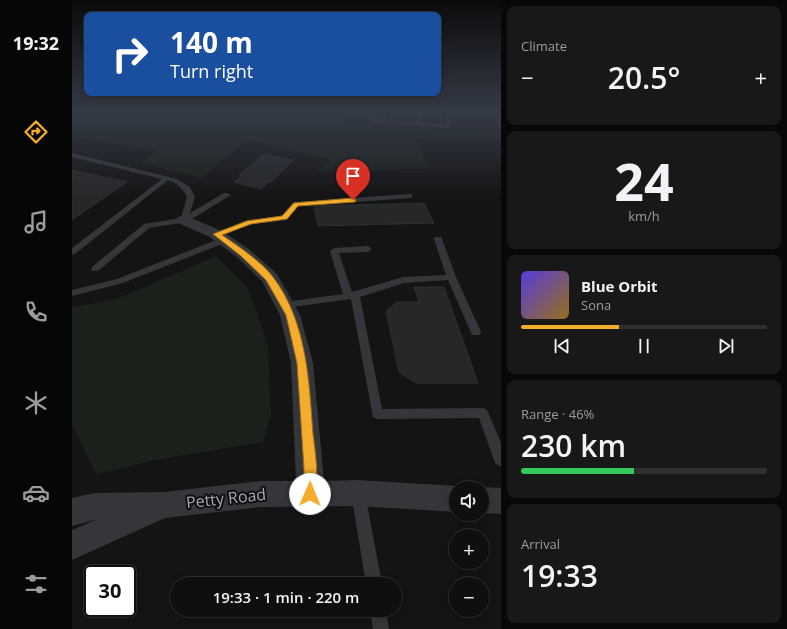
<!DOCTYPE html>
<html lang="en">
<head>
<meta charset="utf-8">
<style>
  body { margin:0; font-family:"Open Sans",sans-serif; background:#181819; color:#f1f3f6; height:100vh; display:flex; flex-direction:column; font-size:15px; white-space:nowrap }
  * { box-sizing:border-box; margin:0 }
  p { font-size:13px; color:#9b9c9f }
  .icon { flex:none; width:22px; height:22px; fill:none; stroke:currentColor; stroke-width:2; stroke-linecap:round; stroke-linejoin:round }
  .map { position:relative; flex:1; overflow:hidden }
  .details { display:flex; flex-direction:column; gap:6px; padding:6px; background:#080809; width:286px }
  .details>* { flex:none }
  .hud { position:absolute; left:12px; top:12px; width:357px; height:84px; border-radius:8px; box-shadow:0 2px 10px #0003,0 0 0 1px #2f2f30; background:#1a4fa0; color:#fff; overflow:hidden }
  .tools { position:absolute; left:377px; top:481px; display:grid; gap:8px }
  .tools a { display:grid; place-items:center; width:40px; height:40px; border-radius:50%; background:#0f0f10; box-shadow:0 2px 10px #0003,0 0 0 1px #2f2f30; font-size:20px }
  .speed { position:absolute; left:12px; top:565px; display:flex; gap:8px; font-size:20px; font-weight:700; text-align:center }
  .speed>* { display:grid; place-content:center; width:52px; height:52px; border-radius:50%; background:#0f0f10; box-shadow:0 2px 10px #0003,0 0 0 1px #2f2f30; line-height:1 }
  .speed .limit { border:2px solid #111; border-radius:6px; background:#fff; color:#111 }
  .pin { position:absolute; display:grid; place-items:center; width:34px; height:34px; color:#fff; margin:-41px -17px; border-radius:50% 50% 50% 0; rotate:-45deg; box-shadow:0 0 4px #0007 }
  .pin .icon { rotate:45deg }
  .me { position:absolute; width:44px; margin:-22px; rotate:1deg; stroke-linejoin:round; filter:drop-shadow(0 0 3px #0008) }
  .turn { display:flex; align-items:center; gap:14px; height:84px; padding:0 20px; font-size:18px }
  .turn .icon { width:52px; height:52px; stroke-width:2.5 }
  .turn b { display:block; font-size:28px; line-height:34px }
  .big { font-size:30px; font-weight:600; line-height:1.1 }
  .details .card { flex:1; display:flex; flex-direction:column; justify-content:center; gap:6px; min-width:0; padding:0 14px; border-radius:8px; background:#181819 }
  .details .dial { align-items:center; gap:0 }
  .dial b { font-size:52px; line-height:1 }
  .song { display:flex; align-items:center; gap:12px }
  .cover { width:48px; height:48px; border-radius:6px; background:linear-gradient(135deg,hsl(250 70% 55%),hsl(40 70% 35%)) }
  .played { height:4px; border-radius:2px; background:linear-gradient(90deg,#f4ac2c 40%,#2f2f30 40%) }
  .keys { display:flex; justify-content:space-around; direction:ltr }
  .heat { display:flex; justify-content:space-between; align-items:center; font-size:22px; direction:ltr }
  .charge { height:6px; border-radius:3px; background:linear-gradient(90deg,#34c759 46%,#2f2f30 0) }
  .trip { position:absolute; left:98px; top:577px; width:232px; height:40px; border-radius:20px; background:#0f0f10; box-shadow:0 2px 10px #0003,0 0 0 1px #2f2f30; font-weight:600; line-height:40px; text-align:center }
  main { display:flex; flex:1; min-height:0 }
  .tab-bar { display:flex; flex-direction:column; width:72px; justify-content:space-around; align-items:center; background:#060606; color:#9b9c9f }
  .tab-bar .icon { width:28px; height:28px }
  .tab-bar .selected { color:#f4ac2c }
  .tab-bar b { font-size:18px; color:#f1f3f6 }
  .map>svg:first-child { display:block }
</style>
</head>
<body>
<main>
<nav class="tab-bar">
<b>19:32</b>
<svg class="icon selected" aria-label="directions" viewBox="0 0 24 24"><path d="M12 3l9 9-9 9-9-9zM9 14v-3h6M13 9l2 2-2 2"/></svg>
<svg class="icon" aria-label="music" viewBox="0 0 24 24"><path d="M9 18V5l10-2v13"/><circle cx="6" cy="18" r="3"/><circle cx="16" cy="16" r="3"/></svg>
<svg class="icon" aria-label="phone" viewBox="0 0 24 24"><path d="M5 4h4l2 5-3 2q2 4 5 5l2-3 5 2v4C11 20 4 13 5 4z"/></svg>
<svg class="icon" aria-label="climate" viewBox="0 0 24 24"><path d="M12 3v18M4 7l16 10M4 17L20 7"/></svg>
<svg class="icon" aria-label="car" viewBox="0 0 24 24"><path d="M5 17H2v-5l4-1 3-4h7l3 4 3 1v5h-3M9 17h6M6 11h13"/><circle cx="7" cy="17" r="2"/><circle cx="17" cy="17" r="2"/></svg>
<svg class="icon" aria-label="filters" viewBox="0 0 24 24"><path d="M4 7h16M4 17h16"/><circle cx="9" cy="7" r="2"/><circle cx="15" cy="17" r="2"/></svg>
</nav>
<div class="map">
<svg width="429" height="629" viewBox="0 0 429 629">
  <rect width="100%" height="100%" fill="#141415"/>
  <g fill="#1a201a">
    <path d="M0,111h114l155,7 16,7 144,8v9l-15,-3h-70l14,30 -115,2 16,-11 -84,-20 -45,38 -61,-15 15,-12 -84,-15z"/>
    <path d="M144,256l32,32 20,57 3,69 -8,28 -103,17 -64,15 -24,-49v-118l45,-8z"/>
  </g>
  <g fill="#262729" stroke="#2d2e31">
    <path d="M192,154l30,6 -23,22h-3l-7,7 -27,-7 8,-6 -3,-1z"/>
    <path d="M0,170l55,12 -55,38z"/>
    <path d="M352,203l10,20 -116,3 -4,-20z"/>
    <path d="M342,287h30l34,96h-62l-17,-11 -13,-61 11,-9h22z"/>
  </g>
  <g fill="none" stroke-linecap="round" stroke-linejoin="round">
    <g fill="#34363a" fill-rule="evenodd">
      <path d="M271,111h29l-2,6 6,2 13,1 2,-9h6l-2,10 21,1 2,-11h6l-2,11 24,2 -1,-13h6l1,15 -3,2 -74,-5 -10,-4v-5z"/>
      <path d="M423,111h6v19l-3,-2z"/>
      <path d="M0,153l105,26 13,8 5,10 -5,16 34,-20h3l4,2 -44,27 -38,6 -51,43h-6l-1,-2 1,-2 52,-43 37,-6 6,-21c-4,-8 -10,-14 -19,-17l-93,74 -3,1v-7l90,-69 -90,-22z"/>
      <path d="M337,194h3v4l-114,8 -11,14 -36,4 -35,12 -4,-2 35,-14 35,-4 11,-14h3z"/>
      <path d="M152,237l4,3 -1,2 -104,41 -51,13v-6l45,-11z"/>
      <path d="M363,237h6l1,2 14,38 25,55 -1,3h-8l-24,-55 -44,3 -44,14 22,112 101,-1 4,2 14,33v23l-5,-2 -2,-4 -15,-42 -102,1 -4,-2 -22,-118 -66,9 -5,-3 5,-3 58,-8 -13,-43 4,-3 34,-2 4,3 -4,3 -29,1 13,39 51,-15 43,-2 -12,-36z"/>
      <path d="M286,487l5,1 2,5 17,91h-16l-15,-91 2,-5z"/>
      <path d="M298,610h16l3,19h-16z"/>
    </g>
    <g fill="#34363a" fill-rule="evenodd">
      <path d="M112,215l38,16 28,19 27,24 23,41 13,48 11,118 34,-1 98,6 5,2h-5v24l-98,-6 -97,1 -96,11 -93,42v-30l26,-11 -26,7v-28l23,-5 69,-1 97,-11h35l-5,-118 -11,-48 -18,-34 -24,-23 -28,-21 -32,-14 -2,-3 2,-3z"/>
      <path d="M410,487l19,1v26l-19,-1v-25h-3z"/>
    </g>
  </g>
  <linearGradient id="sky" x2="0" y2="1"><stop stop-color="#0b0b0c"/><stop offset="0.56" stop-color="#343a46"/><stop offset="1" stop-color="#343a46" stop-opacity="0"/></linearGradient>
  <rect width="429" height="199" fill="url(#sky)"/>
  <path fill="#f4ac2c" stroke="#9f701d" d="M281,198l3,2 -1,2 -57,4 -11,13 -36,5 -29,11c16,11 40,27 51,42 34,45 36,104 40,157 2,16 7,50 1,64l-4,1 -5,-1 -1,-4v-26l-7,-105 -11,-48 -20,-35 -25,-24 -28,-22 34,-13 35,-5 12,-13z"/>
  <g text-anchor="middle" stroke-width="4" stroke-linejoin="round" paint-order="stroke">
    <g font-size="16" fill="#a5abb6" stroke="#0f0f10">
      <text transform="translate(154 498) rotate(-6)" y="6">Petty Road</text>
    </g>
  </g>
</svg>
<div class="tools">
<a><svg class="icon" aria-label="sound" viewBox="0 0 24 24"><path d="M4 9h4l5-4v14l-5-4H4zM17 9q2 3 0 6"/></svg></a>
<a>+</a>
<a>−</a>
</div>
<div class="speed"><div class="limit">30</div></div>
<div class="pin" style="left:281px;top:200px;background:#d93025"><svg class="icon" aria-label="arrive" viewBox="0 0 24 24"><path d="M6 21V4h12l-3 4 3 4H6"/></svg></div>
<svg class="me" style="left:238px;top:494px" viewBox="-20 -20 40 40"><circle r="19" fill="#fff"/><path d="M0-13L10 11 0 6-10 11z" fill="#f4ac2c"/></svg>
<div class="trip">19:33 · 1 min · 220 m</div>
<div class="hud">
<div class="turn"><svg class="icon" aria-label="right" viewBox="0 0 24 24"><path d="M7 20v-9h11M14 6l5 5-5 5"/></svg><div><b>140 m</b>Turn right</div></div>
</div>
</div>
<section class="details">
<div class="card"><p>Climate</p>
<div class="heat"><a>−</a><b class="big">20.5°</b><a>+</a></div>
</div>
<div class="card dial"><b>24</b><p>km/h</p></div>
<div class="card">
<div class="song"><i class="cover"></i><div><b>Blue Orbit</b><p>Sona</p></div></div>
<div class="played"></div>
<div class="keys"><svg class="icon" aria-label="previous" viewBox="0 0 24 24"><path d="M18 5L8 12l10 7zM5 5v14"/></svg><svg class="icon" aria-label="pause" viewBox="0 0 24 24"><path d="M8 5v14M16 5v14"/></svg><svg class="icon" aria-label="next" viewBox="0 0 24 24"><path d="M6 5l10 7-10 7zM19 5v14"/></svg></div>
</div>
<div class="card"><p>Range · 46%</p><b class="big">230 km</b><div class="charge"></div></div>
<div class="card"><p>Arrival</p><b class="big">19:33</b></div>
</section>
</main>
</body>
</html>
